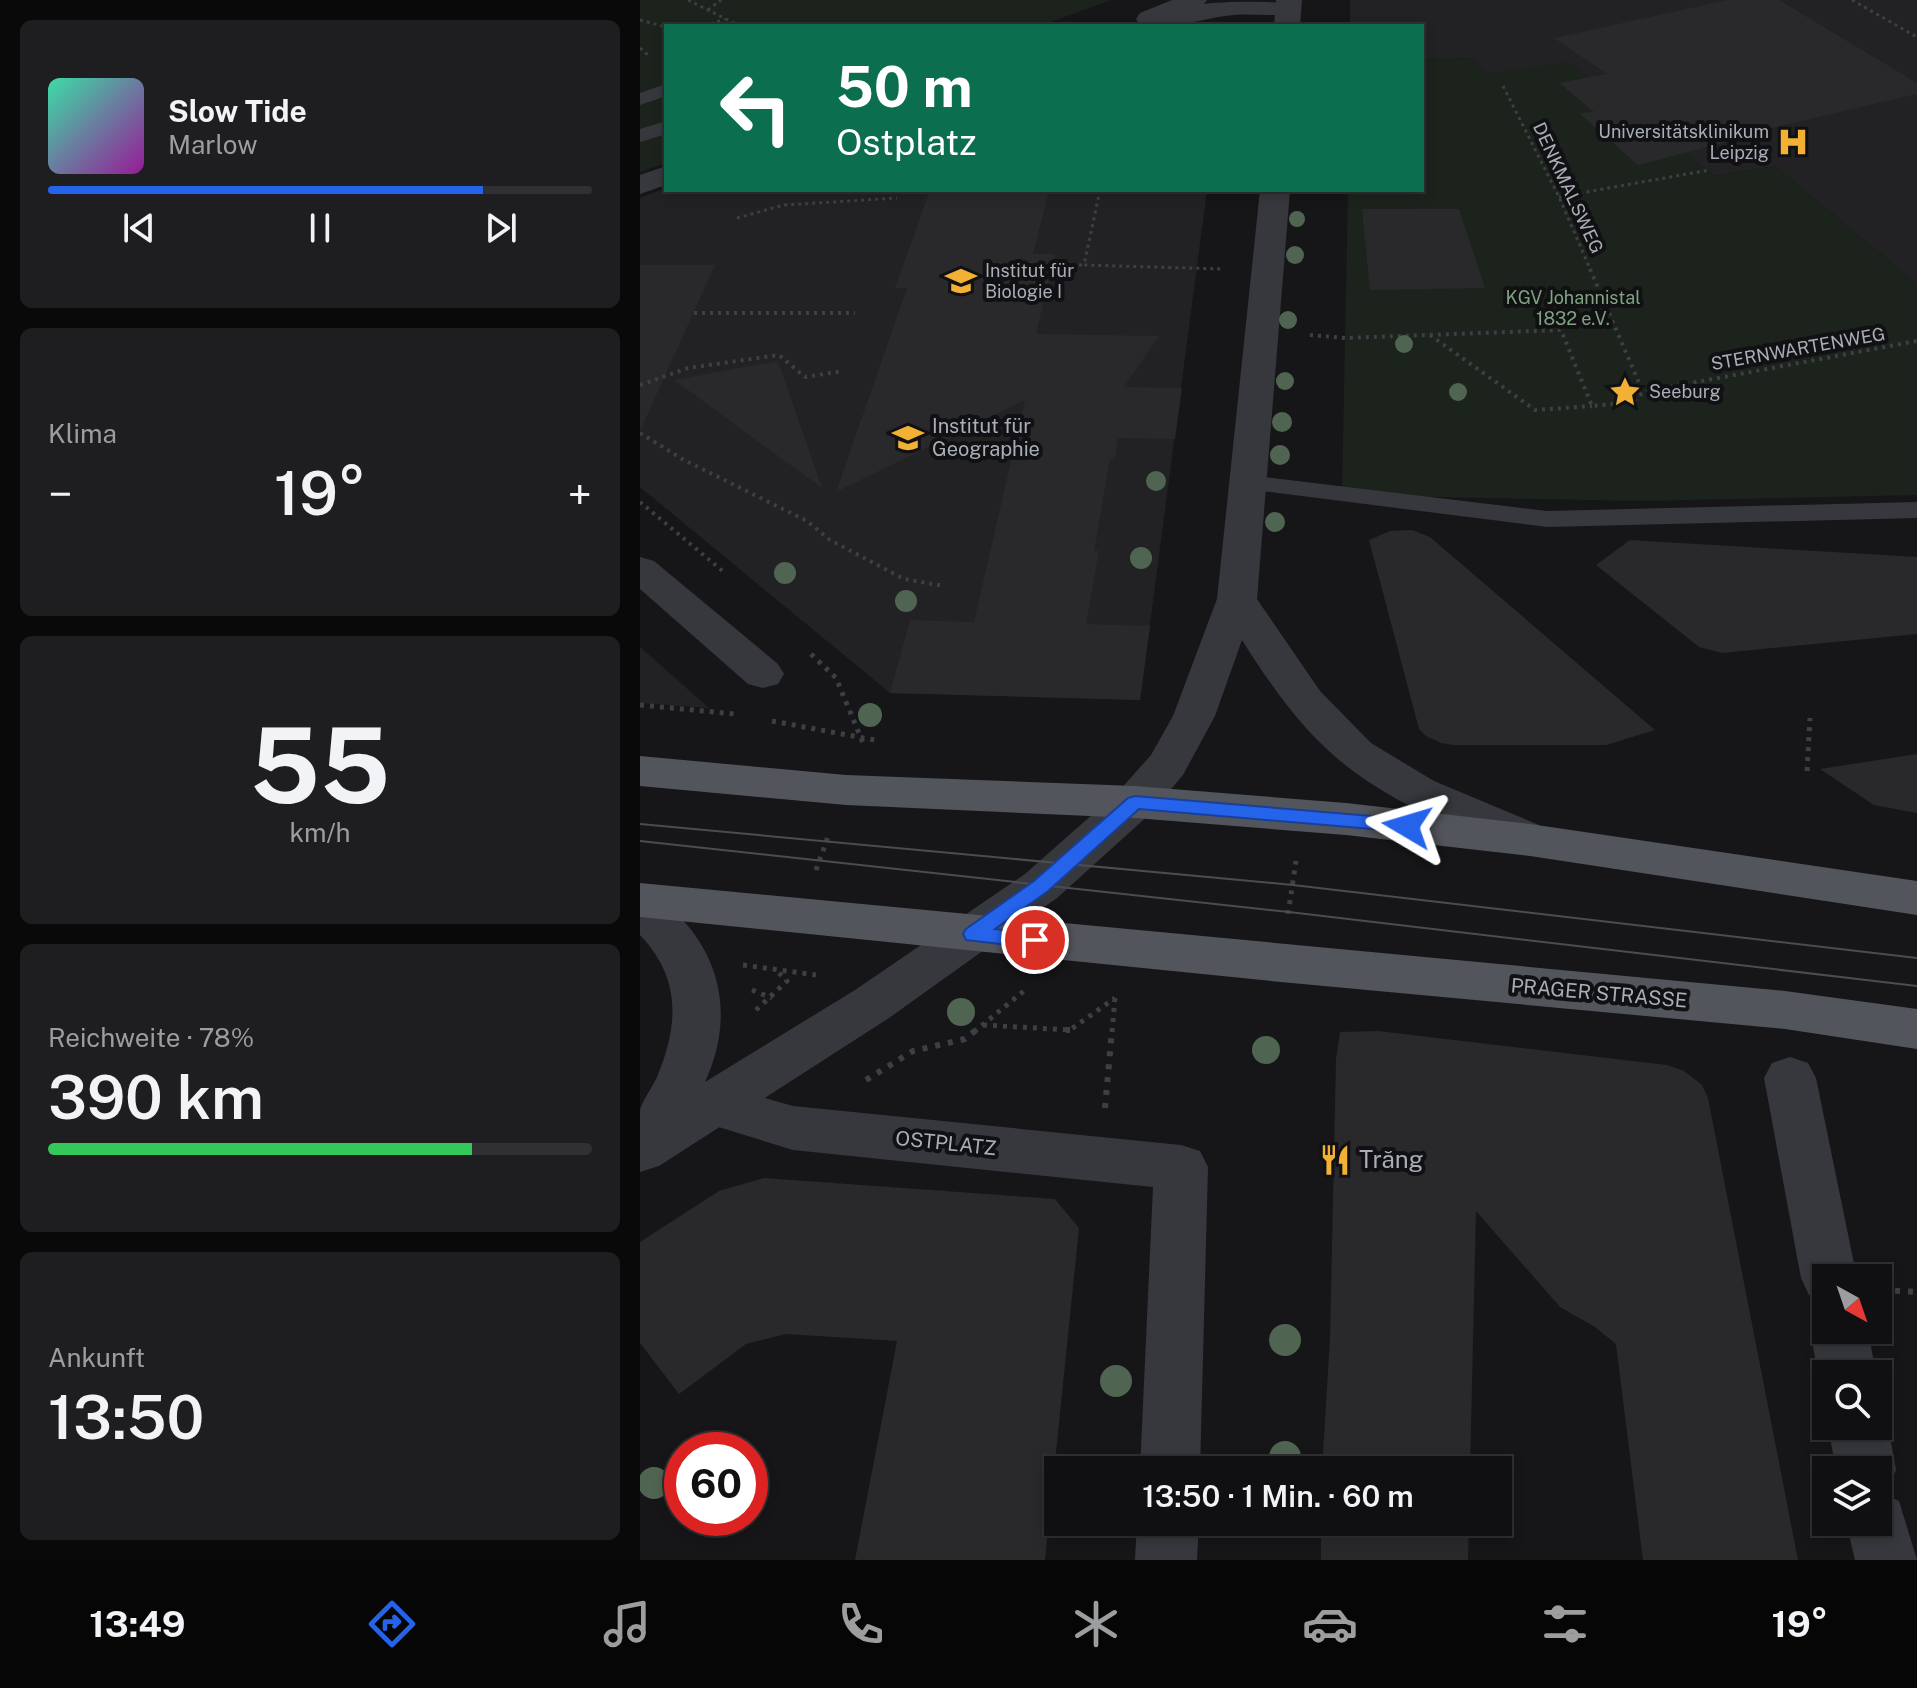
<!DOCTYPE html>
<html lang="de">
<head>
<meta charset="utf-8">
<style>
  body { margin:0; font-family:"Public Sans",sans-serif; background:#1e1e20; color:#f1f3f6; height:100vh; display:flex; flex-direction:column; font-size:30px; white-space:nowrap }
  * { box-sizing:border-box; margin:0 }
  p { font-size:26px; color:#9c9d9f }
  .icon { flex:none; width:44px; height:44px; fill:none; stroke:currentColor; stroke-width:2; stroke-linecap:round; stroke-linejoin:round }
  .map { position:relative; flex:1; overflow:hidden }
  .sheet { display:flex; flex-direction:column; gap:20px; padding:20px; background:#09090a; width:640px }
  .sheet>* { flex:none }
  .banner { position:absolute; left:24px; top:24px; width:760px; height:168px; border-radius:0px; box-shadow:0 4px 12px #0003,0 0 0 2px #303032; background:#0b6e4f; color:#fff; overflow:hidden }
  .needle { width:52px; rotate:140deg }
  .fabs { position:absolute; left:1172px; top:1264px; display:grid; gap:16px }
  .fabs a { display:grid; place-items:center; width:80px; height:80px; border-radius:0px; background:#101012; box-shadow:0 4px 12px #0003,0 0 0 2px #303032; font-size:40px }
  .speed { position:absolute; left:24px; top:1432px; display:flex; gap:16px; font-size:40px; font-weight:700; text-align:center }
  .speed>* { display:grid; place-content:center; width:104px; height:104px; border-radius:50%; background:#101012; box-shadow:0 4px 12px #0003,0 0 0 2px #303032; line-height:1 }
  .speed .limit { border:12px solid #d22; background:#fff; color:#111 }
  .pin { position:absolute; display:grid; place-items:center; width:68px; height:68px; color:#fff; margin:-34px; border:4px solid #fff; border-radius:50%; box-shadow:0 2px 8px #0007 }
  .me { position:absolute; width:88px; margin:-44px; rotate:277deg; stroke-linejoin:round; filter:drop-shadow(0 0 6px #0008) }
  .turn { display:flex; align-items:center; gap:28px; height:168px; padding:0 40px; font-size:36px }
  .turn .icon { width:104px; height:104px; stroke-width:2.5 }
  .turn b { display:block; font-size:56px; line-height:68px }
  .big { font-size:60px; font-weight:600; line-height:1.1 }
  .sheet .card { flex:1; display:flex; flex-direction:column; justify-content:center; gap:12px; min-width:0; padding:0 28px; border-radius:12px; background:#1e1e20 }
  .sheet .dial { align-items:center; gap:0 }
  .dial b { font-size:104px; line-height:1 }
  .song { display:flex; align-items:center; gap:24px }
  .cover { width:96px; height:96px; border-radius:12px; background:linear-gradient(135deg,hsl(160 70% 55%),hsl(300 70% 35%)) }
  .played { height:8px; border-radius:4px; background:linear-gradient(90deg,#2563eb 80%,#303032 80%) }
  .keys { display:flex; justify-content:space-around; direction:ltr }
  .heat { display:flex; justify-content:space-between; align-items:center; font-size:44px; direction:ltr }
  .charge { height:12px; border-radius:6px; background:linear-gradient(90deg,#34c759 78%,#303032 0) }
  .trip { position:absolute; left:404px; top:1456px; width:468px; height:80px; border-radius:0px; background:#101012; box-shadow:0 4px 12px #0003,0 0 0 2px #303032; font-weight:600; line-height:80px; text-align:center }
  .menu { display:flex; height:128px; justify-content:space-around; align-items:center; background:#060607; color:#9c9d9f }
  .menu .icon { width:56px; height:56px }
  .menu .current { color:#2563eb }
  .menu b { font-size:36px; color:#f1f3f6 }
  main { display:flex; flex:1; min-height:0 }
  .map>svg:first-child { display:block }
</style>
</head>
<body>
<main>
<section class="sheet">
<div class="card">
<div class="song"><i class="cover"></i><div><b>Slow Tide</b><p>Marlow</p></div></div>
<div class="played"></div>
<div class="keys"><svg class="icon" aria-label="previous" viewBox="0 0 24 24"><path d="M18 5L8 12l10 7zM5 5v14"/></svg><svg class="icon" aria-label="pause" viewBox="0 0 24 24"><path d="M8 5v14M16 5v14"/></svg><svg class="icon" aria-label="next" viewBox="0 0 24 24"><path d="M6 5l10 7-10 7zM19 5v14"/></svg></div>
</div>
<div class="card"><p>Klima</p>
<div class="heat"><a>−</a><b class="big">19°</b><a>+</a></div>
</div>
<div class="card dial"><b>55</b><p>km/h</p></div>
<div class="card"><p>Reichweite · 78%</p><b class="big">390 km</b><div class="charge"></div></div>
<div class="card"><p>Ankunft</p><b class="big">13:50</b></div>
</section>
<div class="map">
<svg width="1277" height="1560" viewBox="0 0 1277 1560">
  <rect width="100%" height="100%" fill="#161618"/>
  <g fill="#222225">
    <path d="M710,0h567v284l-142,-118 -60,10 -78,-58 -152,-44 -11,-16 -52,2v-34h-72z"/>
    <path d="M26,188l541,2 -67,510 -250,-7 -250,-206v-289z"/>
    <path d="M0,647l69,61 -69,-5z"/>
  </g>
  <g fill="#1c231d">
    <path d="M0,0h471l-71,26h-374v137l-26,9z"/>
    <path d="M834,58l11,16 85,-12 67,56 78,58 60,-10 142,118v211l-277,6 -298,-6 6,-305h74v-130z"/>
  </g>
  <g fill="#29292c">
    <path d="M1087,0h52l138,83v11l-179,42 4,2 -104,27 -59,-52 15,-1 -35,-29 48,-9 -53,-36z"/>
    <path d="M290,190h119l-16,64h22l-19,80 123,2 -35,51 58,1 -7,51 -57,-1 -3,21h-5l-16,92h5l-13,73 64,2 -10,74 -250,-7 20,-73 64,2 51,-222 -189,92 71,-204h-12z"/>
    <path d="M722,209h97l26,79 -115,2z"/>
    <path d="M0,265h75l-75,166z"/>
    <path d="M138,361l44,127 -148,-108z"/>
    <path d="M772,530l18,7 225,193 -49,15h-153l-12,-2 -15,-7 -7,-7 -50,-189 21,-9z"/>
    <path d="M990,540l287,17v77l-195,19 -23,-6 -103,-82z"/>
    <path d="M1277,754v59l-43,-8 -54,-36z"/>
    <path d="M738,1031l289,34 17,6 18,14 6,13 90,462h-155l-27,-216 -21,-17 -35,-20 -84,-96 -6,259h-148l8,-131 6,-280 4,-27z"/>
    <path d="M124,1178l291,21 24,29 -34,332h-190l42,-219 -111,-7 -40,10 -67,50 -39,-51v-101l79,-51z"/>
    <path d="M681,1522h148l-1,38h-147z"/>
  </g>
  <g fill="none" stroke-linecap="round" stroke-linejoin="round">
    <g stroke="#3d3f44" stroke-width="3" stroke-dasharray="3 4" stroke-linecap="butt">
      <path d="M48,0l52,26"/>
      <path d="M1212,0l65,37"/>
      <path d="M68,10l13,-10"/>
      <path d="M0,20l26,7"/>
      <path d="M64,26l21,-7"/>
      <path d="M0,48l9,8"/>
      <path d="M863,86l56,111 32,74"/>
      <path d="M460,190l-16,75 138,4"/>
      <path d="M919,197l150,-27"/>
      <path d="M97,218l47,-13 113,-7"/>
      <path d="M390,264l54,1"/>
    </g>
    <g stroke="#3d3f44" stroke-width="4" stroke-dasharray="3 5" stroke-linecap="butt">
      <path d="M950,269l53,123"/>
      <path d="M54,313h161"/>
      <path d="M670,335l35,3 216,-8 31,76 41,-4 10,-10 274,-51"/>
      <path d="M790,335l105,75 57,-4"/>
      <path d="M0,385l48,-17 91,-13 26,22 38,-6"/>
      <path d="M0,433l44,27 123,61 23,19 74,39 40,7"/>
      <path d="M0,502l85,71"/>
    </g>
    <g stroke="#3d3f44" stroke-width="5" stroke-dasharray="4 6" stroke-linecap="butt">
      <path d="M171,654l25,24 27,65"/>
      <path d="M0,705l95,9"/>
      <path d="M132,721l108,20"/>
      <path d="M1167,771l3,-53"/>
      <path d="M176,870l13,-36"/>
      <path d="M648,914l8,-53"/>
      <path d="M103,965l73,10"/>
      <path d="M112,990l20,8"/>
      <path d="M116,1010l31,-29 -8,-8"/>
      <path d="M343,1025l87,5 45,-32"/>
      <path d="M334,1032l51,-42"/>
      <path d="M472,1032l3,-34"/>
    </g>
    <g stroke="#3d3f44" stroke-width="6" stroke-dasharray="5 8" stroke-linecap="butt">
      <path d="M426,1030h4"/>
      <path d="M226,1080l47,-29 52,-12 11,-9"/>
      <path d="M465,1108l7,-78"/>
      <path d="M1242,1290l35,2"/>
    </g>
    <g fill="#37383d" fill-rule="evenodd">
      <path d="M26,84v12l-26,9v-12z"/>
      <path d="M26,121v13l-26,8v-13z"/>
      <path d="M608,475l299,36 370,-9v16l-370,9 -308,-39 -4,-5 4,-5z"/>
    </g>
    <g fill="#37383d" fill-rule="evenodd">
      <path d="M532,0h35l-3,4c19,-3 87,-4 97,3l-4,5c-20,6 -42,1 -63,3 -29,2 -65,17 -94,10l-4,-6 4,-6z"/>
      <path d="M26,166v19l-26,9v-19z"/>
      <path d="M0,557l14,4 124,103 6,10 -6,10 -15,4 -15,-4 -108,-95z"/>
      <path d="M1150,1057l18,6 8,15 41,200h-31v24l-17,-7 -8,-17 -37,-200 8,-15z"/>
      <path d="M74,1084l79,22 388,39 19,6 8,16 -8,303h-60l13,-283 -360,-37 -97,-30 -8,-15 8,-15z"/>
      <path d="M1186,1309v21h42l8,44h-50v18l-8,-18 -8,-44 9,-18z"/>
      <path d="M1238,1406l10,20 8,44 -9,20 -7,3 19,8 18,59h-62l-9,-38h32v-52h-42l-8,-44h50z"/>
      <path d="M497,1522h62l-2,38h-62z"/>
    </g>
    <g fill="#37383d" fill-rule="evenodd">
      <path d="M636,0h26l-2,26h-26z"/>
      <path d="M620,190h30l-33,409 63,92 51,52 63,38 112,47 7,12 -7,12c-26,7 -50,-8 -75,-18 -117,-49 -161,-86 -229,-194l-27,76 -32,59 -32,38 -94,85 -168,120 -230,148 -19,6c0,-18 0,-44 0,-62 3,-11 12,-22 17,-33 22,-53 24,-99 -17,-142v-47c18,5 27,15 39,28 46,47 53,108 26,166l150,-92 170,-116 94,-83 32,-36 22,-39 44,-117z"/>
    </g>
    <g fill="#53555c" fill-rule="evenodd">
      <path d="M0,756l206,19 289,11 211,17 184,21 387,57v34l-387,-59 -184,-21 -211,-17 -289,-13 -206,-19z"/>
      <path d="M0,883l1145,108 132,18v40l-132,-20 -504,-47 -641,-65z"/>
    </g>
    <g stroke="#4a4c52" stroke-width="2">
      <path d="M0,824l653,61 624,73"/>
      <path d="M0,841l649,71 628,74"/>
    </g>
  </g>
  <g fill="#506452">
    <circle cx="657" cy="219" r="8"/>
    <circle cx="655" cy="255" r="9"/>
    <circle cx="648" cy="320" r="9"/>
    <circle cx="764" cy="344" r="9"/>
    <circle cx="645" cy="381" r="9"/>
    <circle cx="818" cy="392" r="9"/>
    <circle cx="642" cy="422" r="10"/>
    <circle cx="640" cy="455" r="10"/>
    <circle cx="516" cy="481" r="10"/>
    <circle cx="635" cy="522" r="10"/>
    <circle cx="501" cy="558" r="11"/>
    <circle cx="145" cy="573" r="11"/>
    <circle cx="266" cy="601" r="11"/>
    <circle cx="230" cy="715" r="12"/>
    <circle cx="321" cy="1012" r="14"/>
    <circle cx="626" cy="1050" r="14"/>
    <circle cx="645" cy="1340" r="16"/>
    <circle cx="476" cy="1381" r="16"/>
    <circle cx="645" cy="1457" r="16"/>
    <circle cx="14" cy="1483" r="16"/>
  </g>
  <path fill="#2563eb" stroke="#184099" stroke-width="2" d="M495,796l272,23 10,7 -10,6 -268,-23 -91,82 -53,38 47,6 2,5 -2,6 -7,2 -69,-8 -3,-6 3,-5 68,-48 94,-83z"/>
  <defs>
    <symbol id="hospital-bare" viewBox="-9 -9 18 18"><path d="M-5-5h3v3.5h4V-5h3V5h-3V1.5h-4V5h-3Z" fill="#f2b134" stroke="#111113" stroke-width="2.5" paint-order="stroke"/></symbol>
    <symbol id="university-bare" viewBox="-9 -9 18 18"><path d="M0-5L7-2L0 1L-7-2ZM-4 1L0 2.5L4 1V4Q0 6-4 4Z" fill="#f2b134" stroke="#111113" stroke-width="2.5" paint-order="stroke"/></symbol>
    <symbol id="sight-bare" viewBox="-9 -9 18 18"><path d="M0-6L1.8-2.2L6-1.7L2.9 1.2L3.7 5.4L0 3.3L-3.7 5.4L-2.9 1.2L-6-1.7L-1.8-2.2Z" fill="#f2b134" stroke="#111113" stroke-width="2.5" paint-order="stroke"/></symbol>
    <symbol id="restaurant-bare" viewBox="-9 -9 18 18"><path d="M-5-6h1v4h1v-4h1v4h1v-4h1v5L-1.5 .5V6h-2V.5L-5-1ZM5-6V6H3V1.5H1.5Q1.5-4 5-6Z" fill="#f2b134" stroke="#111113" stroke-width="2.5" paint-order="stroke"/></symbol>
  </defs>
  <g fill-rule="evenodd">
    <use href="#hospital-bare" x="1131" y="120" width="44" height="44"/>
    <use href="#university-bare" x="299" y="259" width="44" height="44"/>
    <use href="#sight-bare" x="963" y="370" width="44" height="44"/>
    <use href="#university-bare" x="246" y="416" width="44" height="44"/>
    <use href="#restaurant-bare" x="673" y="1138" width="44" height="44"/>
  </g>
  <g text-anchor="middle" stroke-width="8" stroke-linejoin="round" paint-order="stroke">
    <g font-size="18" fill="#a8adb8" stroke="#111113" text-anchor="start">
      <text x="1129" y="138" text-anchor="end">Universitätsklinikum<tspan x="1129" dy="21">Leipzig</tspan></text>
      <text x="345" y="277">Institut für<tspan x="345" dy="21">Biologie I</tspan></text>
      <text x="1009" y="398">Seeburg</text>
    </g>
    <g font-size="18" fill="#a8adb8" stroke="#111113">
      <text transform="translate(928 188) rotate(65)" y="6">DENKMALSWEG</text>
      <text transform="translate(1158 349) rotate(-10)" y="6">STERNWARTENWEG</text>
    </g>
    <g font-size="18" fill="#7fa381" stroke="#111113">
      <text x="933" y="304">KGV Johannistal<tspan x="933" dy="21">1832 e.V.</tspan></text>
    </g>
    <g font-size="20" fill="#a8adb8" stroke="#111113" text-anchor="start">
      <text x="292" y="433">Institut für<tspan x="292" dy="23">Geographie</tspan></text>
    </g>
    <g font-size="20" fill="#a8adb8" stroke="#111113">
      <text transform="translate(959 993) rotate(5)" y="7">PRAGER STRASSE</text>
      <text transform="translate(306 1143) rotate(6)" y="7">OSTPLATZ</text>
    </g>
    <g font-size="24" fill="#a8adb8" stroke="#111113" text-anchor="start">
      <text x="719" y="1168">Trăng</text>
    </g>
  </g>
</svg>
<div class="fabs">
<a><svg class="needle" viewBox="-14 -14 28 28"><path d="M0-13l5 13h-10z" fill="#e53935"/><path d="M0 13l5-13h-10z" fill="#9c9d9f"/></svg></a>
<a><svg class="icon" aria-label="search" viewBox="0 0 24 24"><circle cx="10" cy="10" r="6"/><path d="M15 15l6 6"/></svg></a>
<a><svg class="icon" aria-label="layers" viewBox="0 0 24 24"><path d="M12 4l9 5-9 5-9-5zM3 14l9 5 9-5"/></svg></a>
</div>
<div class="speed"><div class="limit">60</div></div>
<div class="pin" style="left:395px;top:940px;background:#d93025"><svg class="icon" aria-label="arrive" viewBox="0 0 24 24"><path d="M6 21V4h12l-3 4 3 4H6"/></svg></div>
<svg class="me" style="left:767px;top:826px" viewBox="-20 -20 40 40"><path d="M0-17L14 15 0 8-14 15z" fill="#2563eb" stroke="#fff" stroke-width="4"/></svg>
<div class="trip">13:50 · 1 Min. · 60 m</div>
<div class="banner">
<div class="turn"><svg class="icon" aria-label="left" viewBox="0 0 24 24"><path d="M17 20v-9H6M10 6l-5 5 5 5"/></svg><div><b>50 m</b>Ostplatz</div></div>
</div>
</div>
</main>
<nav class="menu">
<b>13:49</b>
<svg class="icon current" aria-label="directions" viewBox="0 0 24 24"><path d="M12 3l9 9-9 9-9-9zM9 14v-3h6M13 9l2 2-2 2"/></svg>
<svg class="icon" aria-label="music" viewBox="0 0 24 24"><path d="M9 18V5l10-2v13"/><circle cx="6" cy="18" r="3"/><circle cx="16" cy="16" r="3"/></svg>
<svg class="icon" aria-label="phone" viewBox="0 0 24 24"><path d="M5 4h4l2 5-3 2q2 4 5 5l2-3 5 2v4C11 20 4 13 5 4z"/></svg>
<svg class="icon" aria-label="climate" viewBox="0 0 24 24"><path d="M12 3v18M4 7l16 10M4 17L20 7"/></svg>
<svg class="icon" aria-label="car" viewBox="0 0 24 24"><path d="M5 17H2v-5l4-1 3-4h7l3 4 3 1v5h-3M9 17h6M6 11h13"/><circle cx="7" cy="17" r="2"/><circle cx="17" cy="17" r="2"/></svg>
<svg class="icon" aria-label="filters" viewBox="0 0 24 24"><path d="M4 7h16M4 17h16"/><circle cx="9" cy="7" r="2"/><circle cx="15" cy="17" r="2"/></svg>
<b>19°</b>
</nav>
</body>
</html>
